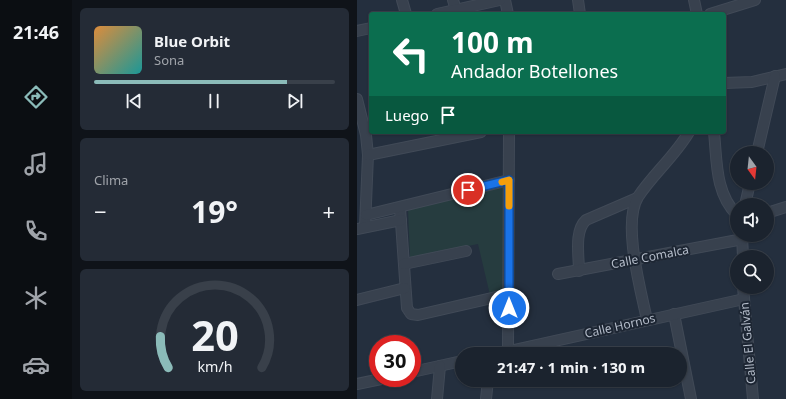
<!DOCTYPE html>
<html lang="es">
<head>
<meta charset="utf-8">
<style>
  body { margin:0; font-family:"Noto Sans",sans-serif; background:#242b36; color:#f1f3f6; height:100vh; display:flex; flex-direction:column; font-size:15px; white-space:nowrap }
  * { box-sizing:border-box; margin:0 }
  p { font-size:13px; color:#a0a4aa }
  .icon { flex:none; width:22px; height:22px; fill:none; stroke:currentColor; stroke-width:2; stroke-linecap:round; stroke-linejoin:round }
  .map { position:relative; flex:1; overflow:hidden }
  .details { display:flex; flex-direction:column; gap:8px; padding:8px; background:#0f1319; width:285px }
  .details>* { flex:none }
  .top-card { position:absolute; left:12px; top:12px; width:357px; height:122px; border-radius:4px; box-shadow:0 1px 3px #0004,0 0 0 1px #39404a; background:#0b6e4f; color:#fff; overflow:hidden }
  .needle { width:26px; rotate:165deg }
  .tools { position:absolute; left:373px; top:146px; display:grid; gap:8px }
  .tools a { display:grid; place-items:center; width:44px; height:44px; border-radius:50%; background:#1b232e; box-shadow:0 1px 3px #0004,0 0 0 1px #39404a; font-size:20px }
  .speed { position:absolute; left:12px; top:335px; display:flex; gap:8px; font-size:20px; font-weight:700; text-align:center }
  .speed>* { display:grid; place-content:center; width:52px; height:52px; border-radius:50%; background:#1b232e; box-shadow:0 1px 3px #0004,0 0 0 1px #39404a; line-height:1 }
  .speed .limit { border:6px solid #d22; background:#fff; color:#111 }
  .pin { position:absolute; display:grid; place-items:center; width:34px; height:34px; color:#fff; margin:-17px; border:2px solid #fff; border-radius:50%; box-shadow:0 1px 4px #0007 }
  .me { position:absolute; width:44px; margin:-22px; rotate:0deg; stroke-linejoin:round; filter:drop-shadow(0 0 3px #0008) }
  .turn { display:flex; align-items:center; gap:14px; height:84px; padding:0 16px; font-size:18px }
  .turn .icon { width:52px; height:52px; stroke-width:2.5 }
  .turn b { display:block; font-size:28px; line-height:34px }
  .then { display:flex; align-items:center; height:38px; padding:0 16px; background:#0003; gap:8px; font-size:15px }
  .big { font-size:30px; font-weight:700; line-height:1.1 }
  .details .tile { flex:1; display:flex; flex-direction:column; justify-content:center; gap:6px; min-width:0; padding:0 14px; border-radius:6px; background:#242b36 }
  .details .dial { align-items:center; gap:0 }
  .dial svg { height:104px; overflow:visible; fill:none; stroke:#39404a; stroke-width:7; stroke-linecap:round; text-anchor:middle }
  .dial text { fill:#f1f3f6; stroke:none }
  .song { display:flex; align-items:center; gap:12px }
  .cover { width:48px; height:48px; border-radius:6px; background:linear-gradient(135deg,hsl(30 70% 55%),hsl(180 70% 35%)) }
  .played { height:4px; border-radius:2px; background:linear-gradient(90deg,#8bbbb9 80%,#39404a 80%) }
  .keys { display:flex; justify-content:space-around; direction:ltr }
  .heat { display:flex; justify-content:space-between; align-items:center; font-size:22px; direction:ltr }
  .trip { position:absolute; left:98px; top:347px; width:232px; height:40px; border-radius:20px; background:#1b232e; box-shadow:0 1px 3px #0004,0 0 0 1px #39404a; font-weight:700; line-height:40px; text-align:center }
  main { display:flex; flex:1; min-height:0 }
  .tab-bar { display:flex; flex-direction:column; width:72px; justify-content:space-around; align-items:center; background:#0b0e12; color:#a0a4aa }
  .tab-bar .icon { width:28px; height:28px }
  .tab-bar .current { color:#8bbbb9 }
  .tab-bar b { font-size:18px; color:#f1f3f6 }
  .map>svg:first-child { display:block }
</style>
</head>
<body>
<main>
<nav class="tab-bar">
<b>21:46</b>
<svg class="icon current" aria-label="directions" viewBox="0 0 24 24"><path d="M12 3l9 9-9 9-9-9zM9 14v-3h6M13 9l2 2-2 2"/></svg>
<svg class="icon" aria-label="music" viewBox="0 0 24 24"><path d="M9 18V5l10-2v13"/><circle cx="6" cy="18" r="3"/><circle cx="16" cy="16" r="3"/></svg>
<svg class="icon" aria-label="phone" viewBox="0 0 24 24"><path d="M5 4h4l2 5-3 2q2 4 5 5l2-3 5 2v4C11 20 4 13 5 4z"/></svg>
<svg class="icon" aria-label="climate" viewBox="0 0 24 24"><path d="M12 3v18M4 7l16 10M4 17L20 7"/></svg>
<svg class="icon" aria-label="car" viewBox="0 0 24 24"><path d="M5 17H2v-5l4-1 3-4h7l3 4 3 1v5h-3M9 17h6M6 11h13"/><circle cx="7" cy="17" r="2"/><circle cx="17" cy="17" r="2"/></svg>
</nav>
<section class="details">
<div class="tile">
<div class="song"><i class="cover"></i><div><b>Blue Orbit</b><p>Sona</p></div></div>
<div class="played"></div>
<div class="keys"><svg class="icon" aria-label="previous" viewBox="0 0 24 24"><path d="M18 5L8 12l10 7zM5 5v14"/></svg><svg class="icon" aria-label="pause" viewBox="0 0 24 24"><path d="M8 5v14M16 5v14"/></svg><svg class="icon" aria-label="next" viewBox="0 0 24 24"><path d="M6 5l10 7-10 7zM19 5v14"/></svg></div>
</div>
<div class="tile"><p>Clima</p>
<div class="heat"><a>−</a><b class="big">19°</b><a>+</a></div>
</div>
<div class="tile dial"><svg viewBox="0 0 100 80">
<path d="M14 69A42 42 0 1 1 86 69"/>
<path d="M14 69A42 42 0 0 1 8 45" stroke="#8bbbb9"/>
<text x="50" y="56" font-size="32" font-weight="700">20</text>
<text x="50" y="72" font-size="11">km/h</text>
</svg></div>
</section>
<div class="map">
<svg width="429" height="399" viewBox="0 0 429 399">
  <rect width="100%" height="100%" fill="#242f3e"/>
  <path fill="#263c3f" d="M147,187v103l-14,5 -12,-51 -68,14 -2,-48z"/>
  <g fill="none" stroke-linecap="round" stroke-linejoin="round">
    <defs>
      <g id="minor">
        <path d="M45,0l4,14"/>
        <path d="M96,0l3,10"/>
        <path d="M148,0l3,14"/>
        <path d="M221,0l2,14"/>
        <path d="M337,0l3,14"/>
        <path d="M80,14l63,-14"/>
        <path d="M353,14l45,-14"/>
        <path d="M0,31l14,-3"/>
        <path d="M367,83l28,-1 34,-8"/>
        <path d="M0,99l9,36 2,20 -3,72"/>
        <path d="M357,132c3,29 1,61 23,83"/>
        <path d="M400,153l18,-77"/>
        <path d="M11,155l113,-23"/>
        <path d="M388,205l5,-22"/>
        <path d="M43,208l7,100 4,6 7,1 91,-21"/>
        <path d="M410,213l19,-6"/>
        <path d="M9,215l143,-35"/>
        <path d="M0,229l44,-9"/>
        <path d="M385,235l1,22"/>
        <path d="M47,264l62,-13"/>
        <path d="M222,271c0,-15 -5,-40 7,-51l51,-22"/>
        <path d="M201,274l185,-35"/>
        <path d="M386,287l10,112"/>
        <path d="M0,300l48,-12"/>
        <path d="M317,314l17,85"/>
        <path d="M290,320c-6,-29 -25,-97 -9,-123 15,-23 37,-41 51,-65"/>
        <path d="M151,351l1,-219"/>
        <path d="M139,354l248,-55"/>
        <path d="M55,372l50,-11"/>
        <path d="M0,384l29,-6"/>
        <path d="M80,399l3,-33"/>
        <path d="M129,399l2,-19"/>
      </g>
    </defs>
    <use href="#minor" stroke="#414a57" stroke-width="12"/>
    <use href="#minor" stroke="#38414e" stroke-width="10"/>
  </g>
  <g fill="none" stroke-linecap="round" stroke-linejoin="round">
    <defs>
      <path id="route" d="M111,190l41,-10v128"/>
    </defs>
    <use href="#route" stroke="#114b97" stroke-width="10"/>
    <use href="#route" stroke="#1a73e8" stroke-width="7"/>
    <path stroke="#f59e0b" stroke-width="7" d="M145,182l7,-2v26"/>
  </g>
  <g text-anchor="middle" stroke-width="4" stroke-linejoin="round" paint-order="stroke">
    <g font-size="12" fill="#b4bcc9" stroke="#1d2633">
      <text transform="translate(293 257) rotate(-11)" y="4">Calle Comalca</text>
      <text transform="translate(263 326) rotate(-13)" y="4">Calle Hornos</text>
      <text transform="translate(391 343) rotate(-95)" y="4">Calle El Galván</text>
    </g>
  </g>
</svg>
<div class="tools">
<a><svg class="needle" viewBox="-14 -14 28 28"><path d="M0-13l5 13h-10z" fill="#e53935"/><path d="M0 13l5-13h-10z" fill="#a0a4aa"/></svg></a>
<a><svg class="icon" aria-label="sound" viewBox="0 0 24 24"><path d="M4 9h4l5-4v14l-5-4H4zM17 9q2 3 0 6"/></svg></a>
<a><svg class="icon" aria-label="search" viewBox="0 0 24 24"><circle cx="10" cy="10" r="6"/><path d="M15 15l6 6"/></svg></a>
</div>
<div class="speed"><div class="limit">30</div></div>
<div class="pin" style="left:111px;top:190px;background:#d93025"><svg class="icon" aria-label="arrive" viewBox="0 0 24 24"><path d="M6 21V4h12l-3 4 3 4H6"/></svg></div>
<svg class="me" style="left:152px;top:308px" viewBox="-20 -20 40 40"><circle r="17" fill="#1a73e8" stroke="#fff" stroke-width="3"/><path d="M0-11L8 9 0 5-8 9z" fill="#fff"/></svg>
<div class="trip">21:47 · 1 min · 130 m</div>
<div class="top-card">
<div class="turn"><svg class="icon" aria-label="left" viewBox="0 0 24 24"><path d="M17 20v-9H6M10 6l-5 5 5 5"/></svg><div><b>100 m</b>Andador Botellones</div></div>
<div class="then">Luego<svg class="icon" aria-label="arrive" viewBox="0 0 24 24"><path d="M6 21V4h12l-3 4 3 4H6"/></svg></div>
</div>
</div>
</main>
</body>
</html>
